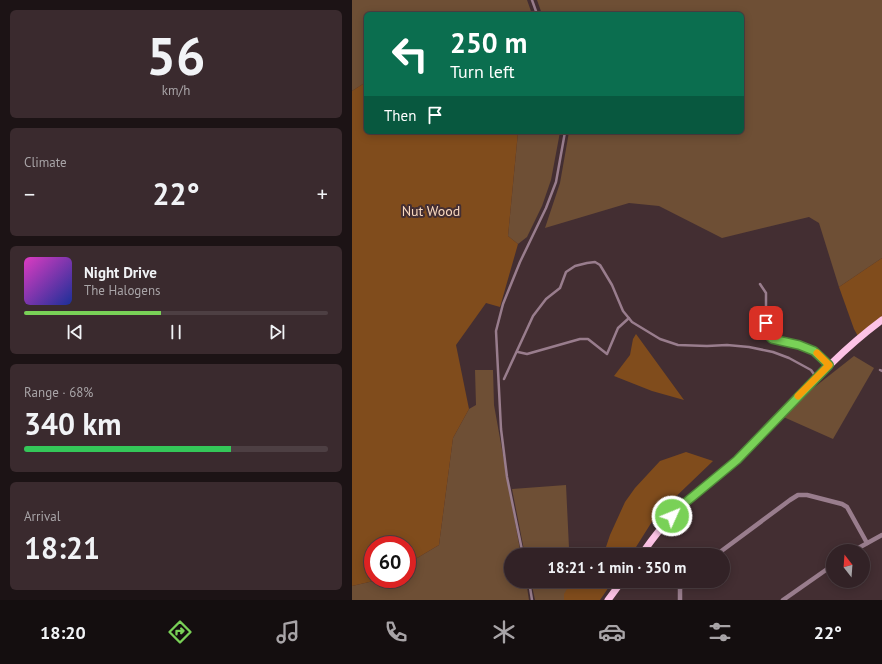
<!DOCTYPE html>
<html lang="en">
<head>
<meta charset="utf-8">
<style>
  body { margin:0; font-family:"PT Sans",sans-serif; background:#3a2a2e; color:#f1f3f6; height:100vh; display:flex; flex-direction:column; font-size:15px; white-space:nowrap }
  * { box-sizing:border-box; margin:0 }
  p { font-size:13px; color:#a8a4a7 }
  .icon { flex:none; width:22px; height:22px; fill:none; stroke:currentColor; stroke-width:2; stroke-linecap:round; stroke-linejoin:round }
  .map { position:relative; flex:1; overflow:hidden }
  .sheet { display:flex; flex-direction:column; gap:10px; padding:10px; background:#1c1315; width:352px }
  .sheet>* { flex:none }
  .banner { position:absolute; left:12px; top:12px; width:380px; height:122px; border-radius:6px; box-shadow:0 2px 10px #0003,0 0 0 1px #4d3f43; background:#0b6e4f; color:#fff; overflow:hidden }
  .needle { width:26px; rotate:343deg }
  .fabs { position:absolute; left:474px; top:544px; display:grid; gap:8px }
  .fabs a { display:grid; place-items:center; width:44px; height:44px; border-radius:50%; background:#322226; box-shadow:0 2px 10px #0003,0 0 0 1px #4d3f43; font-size:20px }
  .speed { position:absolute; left:12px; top:536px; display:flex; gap:8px; font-size:20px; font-weight:700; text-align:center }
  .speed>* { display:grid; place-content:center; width:52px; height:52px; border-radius:50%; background:#322226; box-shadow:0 2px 10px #0003,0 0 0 1px #4d3f43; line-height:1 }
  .speed .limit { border:6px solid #d22; background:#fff; color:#111 }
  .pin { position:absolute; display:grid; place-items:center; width:34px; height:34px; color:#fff; margin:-17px; border-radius:8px; box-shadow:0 2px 6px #0006 }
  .me { position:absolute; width:44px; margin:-22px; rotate:46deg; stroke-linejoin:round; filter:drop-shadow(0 0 3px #0008) }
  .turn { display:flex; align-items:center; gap:14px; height:84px; padding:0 20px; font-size:18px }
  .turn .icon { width:52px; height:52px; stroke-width:2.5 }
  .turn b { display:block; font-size:28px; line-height:34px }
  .then { display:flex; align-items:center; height:38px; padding:0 20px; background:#0003; gap:8px; font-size:15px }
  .big { font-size:30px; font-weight:700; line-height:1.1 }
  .sheet .widget { flex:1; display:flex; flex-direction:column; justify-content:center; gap:6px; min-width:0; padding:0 14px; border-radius:6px; background:#3a2a2e }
  .sheet .dial { align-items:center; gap:0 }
  .dial b { font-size:52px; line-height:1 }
  .song { display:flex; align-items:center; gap:12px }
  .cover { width:48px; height:48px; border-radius:6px; background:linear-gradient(135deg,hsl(310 70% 55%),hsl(230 70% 35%)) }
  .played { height:4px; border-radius:2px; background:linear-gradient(90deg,#79d157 45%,#4d3f43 45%) }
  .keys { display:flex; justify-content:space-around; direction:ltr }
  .heat { display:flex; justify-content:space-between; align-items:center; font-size:22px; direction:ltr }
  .charge { height:6px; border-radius:3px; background:linear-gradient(90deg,#34c759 68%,#4d3f43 0) }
  .trip { position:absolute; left:152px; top:548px; width:226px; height:40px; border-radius:20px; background:#322226; box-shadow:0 2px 10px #0003,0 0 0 1px #4d3f43; font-weight:700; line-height:40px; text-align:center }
  .dock { display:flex; height:64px; justify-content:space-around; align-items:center; background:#140e0f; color:#a8a4a7 }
  .dock .icon { width:28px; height:28px }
  .dock .current { color:#79d157 }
  .dock b { font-size:18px; color:#f1f3f6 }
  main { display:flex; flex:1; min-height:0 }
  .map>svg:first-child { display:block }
</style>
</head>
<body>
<main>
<section class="sheet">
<div class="widget dial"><b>56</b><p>km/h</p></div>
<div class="widget"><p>Climate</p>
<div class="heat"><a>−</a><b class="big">22°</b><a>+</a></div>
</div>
<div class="widget">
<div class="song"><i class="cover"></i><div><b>Night Drive</b><p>The Halogens</p></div></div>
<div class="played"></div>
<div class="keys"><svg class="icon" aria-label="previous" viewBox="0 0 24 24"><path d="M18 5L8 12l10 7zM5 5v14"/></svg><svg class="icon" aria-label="pause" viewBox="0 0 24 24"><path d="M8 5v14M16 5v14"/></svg><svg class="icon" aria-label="next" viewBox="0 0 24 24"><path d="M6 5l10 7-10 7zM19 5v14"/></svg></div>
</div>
<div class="widget"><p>Range · 68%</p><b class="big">340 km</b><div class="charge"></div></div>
<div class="widget"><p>Arrival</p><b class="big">18:21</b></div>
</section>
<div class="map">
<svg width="530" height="600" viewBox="0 0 530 600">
  <rect width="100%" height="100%" fill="#432e32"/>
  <g fill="#6e4f35">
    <path d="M0,0h175l5,14h-166v68l-14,9z"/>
    <path d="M185,0h345v258l-43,29 -20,-64 -10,-6 -87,21 -63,-32 -30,-3 -84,25 15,-45 9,-51h173v-118h-200z"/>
    <path d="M166,132h42l-9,48 -9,26 -15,31 -9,7 -10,-8z"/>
    <path d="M502,356l20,12 -41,71 -54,-24z"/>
    <path d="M123,370h18l1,35 27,150h-10v26h15l3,19h-177v-14l30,-7h25v-15l32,-19 14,-107 16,-29 7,-4z"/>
    <path d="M214,485l3,63 9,7h-53l-13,-66z"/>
    <path d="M179,581h41l-7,19h-30z"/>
  </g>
  <g fill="#804c1c">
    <path d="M14,82v50h152l-10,104 10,8 -18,63 -14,-4 -30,42 13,64 -16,29 -14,107 -32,19v-19h-34v34h9l-30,7v-495z"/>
    <path d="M530,258v62l-23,18 -5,-9 -15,-42z"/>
    <path d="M284,334l48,66 -32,-9 -38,-15 16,-21 3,-16z"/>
    <path d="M334,452l27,9 -48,46 -12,13 -22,35h-35l9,-5 5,-15 15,-33 10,-14 25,-27z"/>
    <path d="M220,581h41l-13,19h-36v-6z"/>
  </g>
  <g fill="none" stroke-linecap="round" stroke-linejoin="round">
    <g stroke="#997d8d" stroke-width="2.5">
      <path d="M180,0l5,14"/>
      <path d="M408,284l6,9v36l3,8 7,4 23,4 15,6 14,14"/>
      <path d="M166,352l9,2 53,-15h8l19,15 11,-26 11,-10"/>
      <path d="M528,370l2,1"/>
      <path d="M152,379l29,-63 13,-17 14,-11 6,-16 9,-6 12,-3 8,-1 5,3 12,20 11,26 9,11 28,17 18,6 29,1 20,-1 22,2 24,5 16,6 22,12 5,7"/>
      <path d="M171,555l-16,-78 -6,-48 -5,-98 7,-27 17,-42 26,-54 10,-26 9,-50"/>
      <path d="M177,581l3,19"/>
    </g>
    <g stroke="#997d8d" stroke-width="4.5">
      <path d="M501,551l29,-16"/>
      <path d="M364,555l74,-55 8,-5h9l35,9 5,3 20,36"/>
      <path d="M328,600v-11l4,-8"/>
      <path d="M431,600l50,-35"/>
    </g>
    <g stroke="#fdc3e6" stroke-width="7">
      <path d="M289,555c12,-17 24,-33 38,-47 18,-18 40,-31 59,-49 48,-47 90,-99 144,-139"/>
      <path d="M256,600l14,-19"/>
    </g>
  </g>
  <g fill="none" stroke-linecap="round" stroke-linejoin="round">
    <defs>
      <path id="route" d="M320,516l8,-9 57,-47 92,-95 -15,-14 -15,-6 -27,-6 -5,-5 -1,-11"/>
    </defs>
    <use href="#route" stroke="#4f8839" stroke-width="10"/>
    <use href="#route" stroke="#79d157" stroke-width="7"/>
    <path stroke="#f59e0b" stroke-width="7" d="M446,396l31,-31 -12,-12"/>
  </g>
  <g text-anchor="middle" stroke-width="4" stroke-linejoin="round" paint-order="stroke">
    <g font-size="14" fill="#f9d9bf" stroke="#432e32">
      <text x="79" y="216">Nut Wood</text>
    </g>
  </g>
</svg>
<div class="fabs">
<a><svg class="needle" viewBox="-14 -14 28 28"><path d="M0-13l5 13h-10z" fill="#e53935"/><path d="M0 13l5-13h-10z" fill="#a8a4a7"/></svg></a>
</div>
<div class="speed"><div class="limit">60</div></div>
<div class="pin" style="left:414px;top:323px;background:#d93025"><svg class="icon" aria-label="arrive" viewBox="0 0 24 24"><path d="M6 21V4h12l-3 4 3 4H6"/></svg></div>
<svg class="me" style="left:320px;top:516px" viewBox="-20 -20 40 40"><circle r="17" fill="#79d157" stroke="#fff" stroke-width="3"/><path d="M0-11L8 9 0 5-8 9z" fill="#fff"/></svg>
<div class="trip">18:21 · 1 min · 350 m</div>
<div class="banner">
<div class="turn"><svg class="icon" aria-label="left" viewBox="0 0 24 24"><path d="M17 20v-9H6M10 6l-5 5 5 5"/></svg><div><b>250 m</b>Turn left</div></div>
<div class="then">Then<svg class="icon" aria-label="arrive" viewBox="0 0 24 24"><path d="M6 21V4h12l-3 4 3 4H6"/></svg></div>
</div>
</div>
</main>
<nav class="dock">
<b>18:20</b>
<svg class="icon current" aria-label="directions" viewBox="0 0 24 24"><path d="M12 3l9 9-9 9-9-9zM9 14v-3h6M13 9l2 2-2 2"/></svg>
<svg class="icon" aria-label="music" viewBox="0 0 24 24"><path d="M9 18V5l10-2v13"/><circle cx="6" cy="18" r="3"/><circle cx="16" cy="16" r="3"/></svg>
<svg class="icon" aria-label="phone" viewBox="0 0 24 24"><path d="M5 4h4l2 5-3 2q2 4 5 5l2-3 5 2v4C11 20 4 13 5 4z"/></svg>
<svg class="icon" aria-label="climate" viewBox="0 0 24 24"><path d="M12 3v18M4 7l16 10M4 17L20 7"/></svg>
<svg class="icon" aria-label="car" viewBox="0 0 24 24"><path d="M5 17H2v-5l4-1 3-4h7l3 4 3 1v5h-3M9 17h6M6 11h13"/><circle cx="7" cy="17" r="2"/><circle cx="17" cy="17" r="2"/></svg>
<svg class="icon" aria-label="filters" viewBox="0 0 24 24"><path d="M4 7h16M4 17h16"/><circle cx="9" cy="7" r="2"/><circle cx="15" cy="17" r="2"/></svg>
<b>22°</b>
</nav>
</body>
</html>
